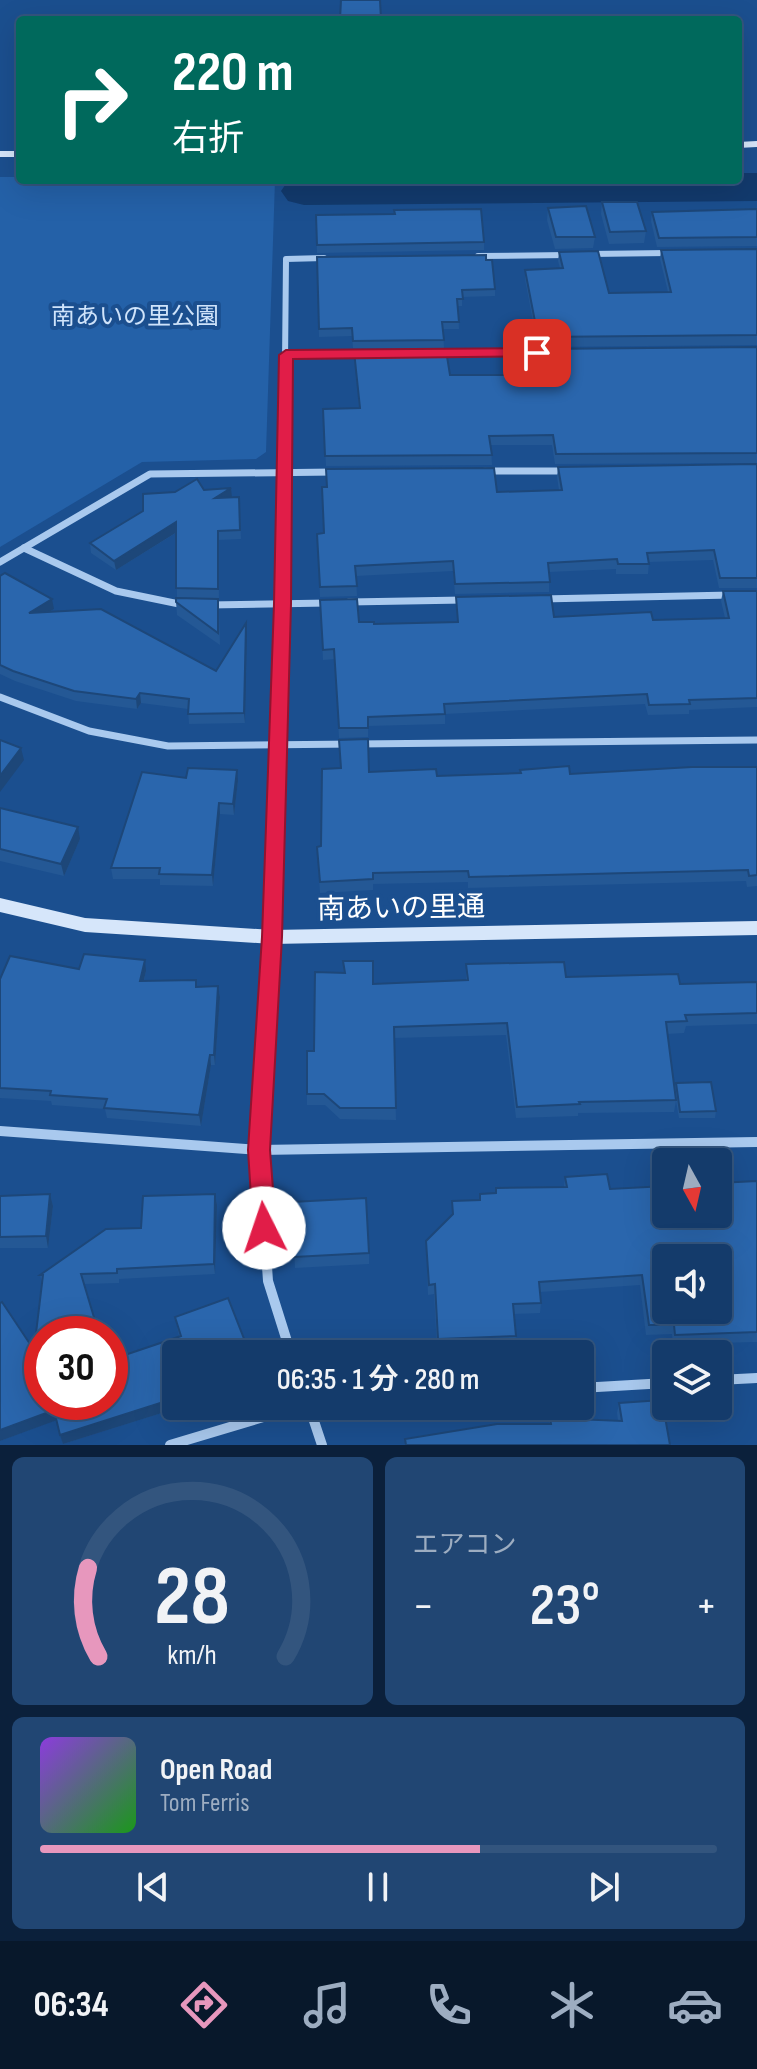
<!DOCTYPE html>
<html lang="ja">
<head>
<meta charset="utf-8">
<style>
  body { margin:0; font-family:"Sofia Sans Condensed","Noto Sans JP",sans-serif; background:#214673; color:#f1f3f6; height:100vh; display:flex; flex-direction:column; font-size:30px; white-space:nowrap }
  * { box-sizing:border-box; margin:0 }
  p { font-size:26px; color:#9dadc1 }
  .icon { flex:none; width:44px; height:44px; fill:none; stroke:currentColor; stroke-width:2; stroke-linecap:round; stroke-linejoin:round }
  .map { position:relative; height:1445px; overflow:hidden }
  .side { display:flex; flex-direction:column; gap:12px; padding:12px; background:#0b203b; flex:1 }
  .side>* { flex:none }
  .guide { position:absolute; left:16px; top:16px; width:726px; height:168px; border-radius:8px; box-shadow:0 8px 32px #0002,0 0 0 2px #33557e; background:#00695c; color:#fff; overflow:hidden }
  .needle { width:52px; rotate:172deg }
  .fabs { position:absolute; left:652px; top:1148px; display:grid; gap:16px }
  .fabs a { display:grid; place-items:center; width:80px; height:80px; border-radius:8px; background:#143b6b; box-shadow:0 8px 32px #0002,0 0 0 2px #33557e; font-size:40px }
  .speed { position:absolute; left:24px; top:1316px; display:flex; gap:16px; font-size:40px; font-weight:700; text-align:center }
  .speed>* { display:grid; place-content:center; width:104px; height:104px; border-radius:50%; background:#143b6b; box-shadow:0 8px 32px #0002,0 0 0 2px #33557e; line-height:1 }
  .speed .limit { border:12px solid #d22; background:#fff; color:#111 }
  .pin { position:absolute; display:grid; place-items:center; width:68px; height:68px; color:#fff; margin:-34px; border-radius:16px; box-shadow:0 4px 12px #0006 }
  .me { position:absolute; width:88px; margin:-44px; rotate:356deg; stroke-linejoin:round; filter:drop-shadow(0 0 6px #0008) }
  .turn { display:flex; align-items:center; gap:28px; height:168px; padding:0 24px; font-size:36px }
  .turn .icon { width:104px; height:104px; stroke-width:2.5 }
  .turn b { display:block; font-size:56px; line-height:68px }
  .big { font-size:60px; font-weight:600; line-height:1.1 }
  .side .widget { flex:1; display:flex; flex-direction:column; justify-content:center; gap:12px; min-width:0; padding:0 28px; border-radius:12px; background:#214673 }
  .side .dial { align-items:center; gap:0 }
  .dial svg { height:208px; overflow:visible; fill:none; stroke:#33557e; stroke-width:7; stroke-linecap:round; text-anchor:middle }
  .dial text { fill:#f1f3f6; stroke:none }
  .song { display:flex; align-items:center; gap:24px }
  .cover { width:96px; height:96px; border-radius:12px; background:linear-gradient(135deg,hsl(270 70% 55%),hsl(120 70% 35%)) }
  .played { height:8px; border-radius:4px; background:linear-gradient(90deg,#e797bd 65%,#33557e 65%) }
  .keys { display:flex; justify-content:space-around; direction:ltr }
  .heat { display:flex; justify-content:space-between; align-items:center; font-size:44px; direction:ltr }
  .side .tiles { flex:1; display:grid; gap:12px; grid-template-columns:1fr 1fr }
  .widget:last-child { grid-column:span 2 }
  .trip { position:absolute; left:162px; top:1340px; width:432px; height:80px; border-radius:8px; background:#143b6b; box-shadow:0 8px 32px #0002,0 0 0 2px #33557e; font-weight:600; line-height:80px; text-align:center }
  .tab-bar { display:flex; height:128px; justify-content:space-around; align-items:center; background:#08182b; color:#9dadc1 }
  .tab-bar .icon { width:56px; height:56px }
  .tab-bar .on { color:#e797bd }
  .tab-bar b { font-size:36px; color:#f1f3f6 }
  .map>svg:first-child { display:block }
</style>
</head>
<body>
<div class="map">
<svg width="757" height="1445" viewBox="0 0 757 1445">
  <rect width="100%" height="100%" fill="#1b4f8f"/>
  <path fill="#2461a8" d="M0,177h20v3h255l-9,272 -10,7 -114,3 -142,85z"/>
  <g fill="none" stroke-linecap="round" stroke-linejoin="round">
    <path fill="#123a6d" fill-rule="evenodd" d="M738,173h19v28l-453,4 -16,-4 -7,-10 7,-10 4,-1h446z"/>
    <g stroke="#a9c9ee" stroke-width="6">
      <path d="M590,254l78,-1"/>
      <path d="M478,256l90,-1"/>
      <path d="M439,353h110"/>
      <path d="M286,355l79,-1"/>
      <path d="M285,362l1,-103 38,-1"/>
    </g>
    <g stroke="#a9c9ee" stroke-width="7">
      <path d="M485,471h82"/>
      <path d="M24,548l92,43 68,14"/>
      <path d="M0,562l150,-88 185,-2"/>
      <path d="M541,599l191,-4"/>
      <path d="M349,602l115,-2"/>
      <path d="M209,605l119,-2"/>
      <path d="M0,697l89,34 79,15 589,-6"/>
      <path d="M275,833l8,-229 2,-244"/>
    </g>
    <g stroke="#a9c9ee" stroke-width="10">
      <path d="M275,831l-16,319 9,131 23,73"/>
      <path d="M0,1131l259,19 498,-8"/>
      <path d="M718,1380l39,-2"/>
      <path d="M580,1388l86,-5"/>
      <path d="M309,1406l13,39"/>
      <path d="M170,1445l130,-39"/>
    </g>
    <g fill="#d6e6fa" fill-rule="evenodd">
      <path d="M757,141v6l-19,1v-6z"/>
      <rect x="0" y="151" width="20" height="6"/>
      <path d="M0,898l85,20 187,12 485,-9v14l-485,9 -187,-12 -85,-20z"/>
    </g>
  </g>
  <g fill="#245895">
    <path d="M602,202l44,29 -2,12 -35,1 -8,-30z"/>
    <path d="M548,208l47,29 -2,11 -38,1 -8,-29z"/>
    <path d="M757,209v37l-100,1 -6,-26 1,-9z"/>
    <path d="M316,215l168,27v8l-167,3z"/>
    <path d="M757,249v96l-219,2 -13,-68v-9l35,-2 -2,-7 1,-9 50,41 59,-1 -8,-33 1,-9z"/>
    <path d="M317,257l169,3 9,29v7l-33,1v9h-4l1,23h-16l1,19h-91l-1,-12 -33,1z"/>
    <path d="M757,347v116l-202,1 -3,-19h-61l1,20 -166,1 -3,-57 36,-1 -5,-57 96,24h93l-3,-16 1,-10z"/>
    <path d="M757,464v124h-38l-6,-28 -64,2 -1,12h-32v-5l-67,3v20l-94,2 -2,-23 -97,5 1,20 -37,1 -3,-63 7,-1 173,-41 62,-2 -2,-13 1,-10z"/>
    <path d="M204,490l28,7h7l2,42 -23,1 1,59 -42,-2 -1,-64 -60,37 -25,-17 -1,-10z"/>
    <path d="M0,576l54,33 -5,3 167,59 31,-38 -2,90 -56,1 -1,-15 -47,-6 -4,6 -61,-8 -61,-20 -15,-7z"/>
    <path d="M723,591h34v116l-68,3v4l-41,1 -3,-11 -200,10v10l-77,2v11l-29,1 -4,-79 -12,1 -3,-60 39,22 15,2 83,-2 -1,-25 98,20 99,3 72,-2 -4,-17z"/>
    <path d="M176,602l43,10 1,33 -43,-30z"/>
    <path d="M757,767v119l-10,1 -1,-6 -278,7v-6l-95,2v6l-53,3 -3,-46 4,-1 48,-74 68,4 83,-3v-3l50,4z"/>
    <path d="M238,781l-4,34 -14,-1 -7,72 -53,-1v-6h-47l-2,-11z"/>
    <path d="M0,808l80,31 -16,37 -64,-15z"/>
    <path d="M343,961l30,23 93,-4v-16l100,13 114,7 77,-2v42l-71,2 -2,7 -17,1 7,54 2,-5 40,28 -1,7h-36l-3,-17 -2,11 -96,1v3l-62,2 -10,-83 -112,3 2,82 -56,-1 -15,-14h-18v-11l7,-43 30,-78z"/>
    <path d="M79,969l67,2 -2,10 53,6 21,-1 2,11 -5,68h-4l-10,61 -94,-8 -2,-9 -53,-4 -1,-4 -51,-3v-119z"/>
    <path d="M565,1177l45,12 147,-8v161l-84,2 -1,-10 -26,1 -6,-50 -100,7 1,11 -1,10 -26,1 2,22 -1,10 -78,2 -3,-54 -6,1 -2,-54 26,-26v-14l27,-1 17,-7v-5l68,-1z"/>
    <path d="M50,1194l3,12 -5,42h-48v-52z"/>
    <path d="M215,1194l2,11 -2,69 -96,5v4l-35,1 -42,118 137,-66 -4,-19 53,-19 -52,108h8l-121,38 -7,-24 -56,21 34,-91 8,-68 -2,-7z"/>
    <path d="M292,1202l77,51v11l-74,4z"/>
    <path d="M619,1403l51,42h-265v-6l144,-15 1,-6 68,3 -1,-8z"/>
  </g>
  <g fill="#1d4779">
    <path d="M231,488l1,10h-17z"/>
    <path d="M176,522l1,10 -61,38 -2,-9z"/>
    <path d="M52,599l2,10 -23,14 -2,-10z"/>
    <path d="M246,623l1,10 -2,90 -1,-10z"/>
    <path d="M140,693l1,10 -4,6 -1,-10z"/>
    <path d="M21,748l3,12 -24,32v-16z"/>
    <path d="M237,770l1,11 -4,34 -1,-11z"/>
    <path d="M219,803l1,11 -7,72 -1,-11z"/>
    <path d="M78,827l2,12 -16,37 -3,-12z"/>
    <path d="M145,960l1,11 -5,21 -1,-11z"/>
    <path d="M218,986l2,11 -5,68 -1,-10z"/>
    <path d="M210,1055l1,10 -10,61 -2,-11z"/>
    <path d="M50,1194l3,12 -5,42 -2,-12z"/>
    <path d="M215,1194l2,11 -2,69 -1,-10z"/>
    <path d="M176,1398v8h8l-121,38 -3,-9z"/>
    <path d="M54,1410l3,10 -57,21v-11z"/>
  </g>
  <g fill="#2a66ad" stroke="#1d4779" stroke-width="2" fill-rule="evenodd">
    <path d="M341,0h39l1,20h-41z"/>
    <path d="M602,202h35l9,29 -36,1z"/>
    <path d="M586,206l9,31h-39l-8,-29z"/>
    <path d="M481,209l3,33 -167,3 -1,-30 79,-1 -1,-4z"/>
    <path d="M757,209v28l-98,1 -7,-26z"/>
    <path d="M757,249v86l-219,2 -13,-67 38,-2 -4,-16 39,-1 11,42 62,-1 -10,-42z"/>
    <path d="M486,255v5h6l3,29 -33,1 1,9h-6l2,23h-17l2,18 -91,1 -1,-13 -33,1 -2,-72z"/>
    <path d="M757,347v106l-201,1 -3,-19 -64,1 3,19 -167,1 -2,-47 37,-1 -6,-57 92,-1 4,25h96l-5,-26z"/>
    <path d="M757,464v114h-37l-6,-28 -67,3 2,11h-31l-1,-5 -69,4 2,19 -95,2 -2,-23 -98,5 2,20 -37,1 -3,-53 7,-1 -2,-46h5l-1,-18 168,-1 3,24 65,-2 -4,-23z"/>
    <path d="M197,479l7,11 27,-2 -16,10 24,-1 1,33 -22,1v58l-42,-1v-66l-62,39 -24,-18 53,-32v-17l32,-2z"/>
    <path d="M5,573l47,26 -23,14 72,-4 115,62 30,-48 -2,90 -56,1 1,-15 -49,-6 -4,6 -62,-8 -61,-20 -13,-6v-89z"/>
    <path d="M723,591h34v107l-68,2 1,4 -41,1 -2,-11 -203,10 1,10 -77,3v11h-29l-5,-79 -11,1 -3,-50 37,-1 2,23h15v2l84,-2 -2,-25 95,-2 3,22 97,-5 2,8 76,-2z"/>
    <path d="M176,598l42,1v34l-42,-31z"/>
    <path d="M368,739l1,33 67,-3 1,7 84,-3 -1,-3 49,-4 1,8 122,-7h65v108l-8,1 -1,-6 -279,7 -1,-6 -95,2v6l-53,3 -3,-35 4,-1 1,-77 19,-1 -2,-28z"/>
    <path d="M0,740l21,8 -21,28z"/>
    <path d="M188,768l49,2 -4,34 -14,-1 -7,72 -53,-1 1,-6h-49l31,-96 44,6z"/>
    <path d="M0,808l78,19 -17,37 -61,-15z"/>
    <path d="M84,954l61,6 -5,21 56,-1v7l22,-1 -4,69h-4l-11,60 -95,-7 3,-9 -57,-4 1,-4 -51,-3v-109l10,-23 69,13z"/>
    <path d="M343,961h30v23l95,-4 -2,-16 98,-2 2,15 112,-3 2,10 77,-2v31l-72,2 2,6 -21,1 10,78 -97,2 1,2 -63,3 -10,-84 -113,4 2,81h-56l-16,-14h-17v-43h7l1,-79 30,1z"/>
    <path d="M711,1082l5,29 -36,1 -4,-29z"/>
    <path d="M607,1174l3,15 56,-3v28h52v-31l39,-2v151l-82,3 -1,-10h-25l-7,-50 -103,7 2,21 -28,1 3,32 -78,3 -3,-55 -6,1 -3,-44 27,-27 -1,-13 28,-1v-6l16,-1v-5l71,-1 -2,-10zM666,1258h52v52h-52z"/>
    <path d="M50,1194l-4,42 -46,1v-41z"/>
    <path d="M215,1194l-1,70 -97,5v4l-36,1 18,60h-57v68h68v-42l71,-24 -6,-19 53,-19 22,56h-74v44l-116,37 -6,-25 -54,20v-127l2,-1 32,48 9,-75h-3l66,-46 35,-1 2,-32z"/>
    <path d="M366,1198l3,55 -75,4 -2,-55z"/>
    <path d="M662,1400l8,45h-264l-1,-6 92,-15h54l-1,-6 72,3 -3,-18z"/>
  </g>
  <path fill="#e11d48" stroke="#92132f" stroke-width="2" d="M537,348l5,2v6l-249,3 -2,245 -9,333 -12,213 6,78 -4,8 -8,3 -8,-3 -3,-8 -5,-78 14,-213 12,-333 5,-249 7,-5z"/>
  <g text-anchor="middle" stroke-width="8" stroke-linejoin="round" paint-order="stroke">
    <g font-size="24" fill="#cfe3fa" stroke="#1b4f8f">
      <text x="135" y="324">南あいの里公園</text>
    </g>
    <g font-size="28" fill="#fff" stroke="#1b4f8f">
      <text transform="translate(401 907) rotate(-1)" y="10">南あいの里通</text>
    </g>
  </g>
</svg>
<div class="fabs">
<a><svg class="needle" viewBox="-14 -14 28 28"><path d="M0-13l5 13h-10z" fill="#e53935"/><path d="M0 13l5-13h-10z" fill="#9dadc1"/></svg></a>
<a><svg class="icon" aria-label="sound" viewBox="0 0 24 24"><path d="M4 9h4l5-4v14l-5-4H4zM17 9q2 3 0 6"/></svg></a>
<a><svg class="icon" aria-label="layers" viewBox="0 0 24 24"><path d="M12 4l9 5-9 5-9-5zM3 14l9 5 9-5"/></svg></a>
</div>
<div class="speed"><div class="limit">30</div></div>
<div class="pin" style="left:537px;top:353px;background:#d93025"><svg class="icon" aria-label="arrive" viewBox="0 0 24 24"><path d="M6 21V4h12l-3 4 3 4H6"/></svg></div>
<svg class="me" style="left:264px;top:1228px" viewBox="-20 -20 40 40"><circle r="19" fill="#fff"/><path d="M0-13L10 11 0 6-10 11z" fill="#e11d48"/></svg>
<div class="trip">06:35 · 1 分 · 280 m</div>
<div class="guide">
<div class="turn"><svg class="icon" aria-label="right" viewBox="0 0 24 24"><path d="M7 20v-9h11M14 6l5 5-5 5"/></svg><div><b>220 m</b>右折</div></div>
</div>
</div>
<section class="side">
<div class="tiles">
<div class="widget dial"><svg viewBox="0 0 100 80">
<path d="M14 69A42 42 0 1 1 86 69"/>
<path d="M14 69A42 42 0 0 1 10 35" stroke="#e797bd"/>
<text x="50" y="56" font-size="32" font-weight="700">28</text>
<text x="50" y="72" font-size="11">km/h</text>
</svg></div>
<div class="widget"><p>エアコン</p>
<div class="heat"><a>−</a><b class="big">23°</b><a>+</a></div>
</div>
<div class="widget">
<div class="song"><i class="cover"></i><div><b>Open Road</b><p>Tom Ferris</p></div></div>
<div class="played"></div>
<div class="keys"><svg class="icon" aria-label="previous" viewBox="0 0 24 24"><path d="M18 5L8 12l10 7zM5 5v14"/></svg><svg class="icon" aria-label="pause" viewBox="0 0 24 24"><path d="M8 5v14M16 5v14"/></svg><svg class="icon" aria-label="next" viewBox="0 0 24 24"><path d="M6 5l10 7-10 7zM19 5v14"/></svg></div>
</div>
</div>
</section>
<nav class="tab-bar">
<b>06:34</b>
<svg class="icon on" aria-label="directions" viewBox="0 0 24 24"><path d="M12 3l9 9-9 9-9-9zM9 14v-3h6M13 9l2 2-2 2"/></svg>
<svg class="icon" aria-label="music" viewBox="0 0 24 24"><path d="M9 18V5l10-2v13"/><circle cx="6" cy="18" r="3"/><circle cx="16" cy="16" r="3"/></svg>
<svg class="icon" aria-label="phone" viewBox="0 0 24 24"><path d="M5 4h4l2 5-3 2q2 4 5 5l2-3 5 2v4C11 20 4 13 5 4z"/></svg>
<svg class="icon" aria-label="climate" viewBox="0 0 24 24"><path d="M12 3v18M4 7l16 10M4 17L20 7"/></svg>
<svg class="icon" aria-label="car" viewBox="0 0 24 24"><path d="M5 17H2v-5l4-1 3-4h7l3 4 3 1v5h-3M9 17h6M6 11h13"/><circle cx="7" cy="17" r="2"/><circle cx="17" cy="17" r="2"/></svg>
</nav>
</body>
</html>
